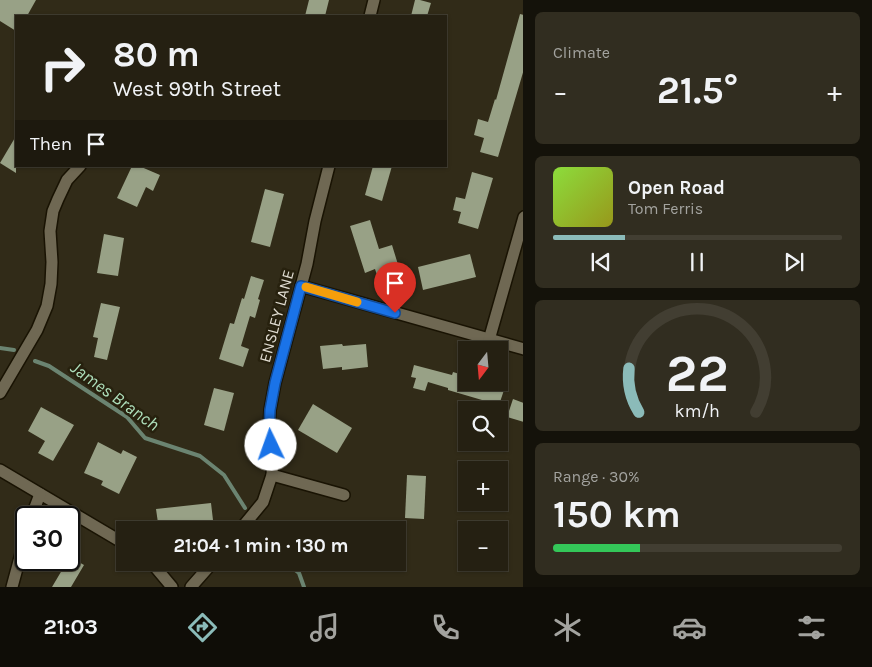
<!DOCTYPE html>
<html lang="en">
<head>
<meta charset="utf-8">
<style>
  body { margin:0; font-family:Karla,sans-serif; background:#312d20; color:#f1f3f6; height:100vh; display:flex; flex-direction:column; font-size:19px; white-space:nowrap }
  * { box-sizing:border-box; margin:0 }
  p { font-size:16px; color:#a3a39f }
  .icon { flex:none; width:28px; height:28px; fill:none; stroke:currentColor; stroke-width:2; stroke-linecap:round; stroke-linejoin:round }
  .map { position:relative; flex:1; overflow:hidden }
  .sheet { display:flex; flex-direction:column; gap:12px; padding:12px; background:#14120a; width:349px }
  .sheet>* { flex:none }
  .guide { position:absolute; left:15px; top:15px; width:432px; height:152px; border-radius:0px; box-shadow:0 1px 4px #0004,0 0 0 1px #423e32; background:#252012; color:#f1f3f6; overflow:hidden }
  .needle { width:32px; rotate:196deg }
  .controls { position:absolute; left:458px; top:341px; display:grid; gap:10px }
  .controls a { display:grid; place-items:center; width:50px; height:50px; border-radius:0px; background:#252012; box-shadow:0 1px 4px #0004,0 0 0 1px #423e32; font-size:25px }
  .speed { position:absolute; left:15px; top:506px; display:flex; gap:10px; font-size:25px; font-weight:700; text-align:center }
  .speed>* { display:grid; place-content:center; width:65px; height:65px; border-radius:50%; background:#252012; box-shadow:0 1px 4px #0004,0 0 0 1px #423e32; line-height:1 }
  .speed .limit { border:2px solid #111; border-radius:8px; background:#fff; color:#111 }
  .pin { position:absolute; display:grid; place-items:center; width:42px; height:42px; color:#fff; margin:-51px -21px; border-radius:50% 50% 50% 0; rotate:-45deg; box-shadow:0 0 5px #0007 }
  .pin .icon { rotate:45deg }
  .me { position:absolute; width:55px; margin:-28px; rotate:357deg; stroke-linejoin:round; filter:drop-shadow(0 0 4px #0008) }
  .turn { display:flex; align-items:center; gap:18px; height:105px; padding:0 15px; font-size:22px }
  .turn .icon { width:65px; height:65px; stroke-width:2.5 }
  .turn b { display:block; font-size:35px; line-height:42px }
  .then { display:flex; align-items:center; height:48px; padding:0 15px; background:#0003; gap:10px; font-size:19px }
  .big { font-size:38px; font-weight:700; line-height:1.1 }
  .sheet .widget { flex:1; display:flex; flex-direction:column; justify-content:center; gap:8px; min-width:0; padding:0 18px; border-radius:8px; background:#312d20 }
  .sheet .dial { align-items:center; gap:0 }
  .dial svg { height:130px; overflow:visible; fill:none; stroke:#423e32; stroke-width:7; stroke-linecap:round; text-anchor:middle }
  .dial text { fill:#f1f3f6; stroke:none }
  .song { display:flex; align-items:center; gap:15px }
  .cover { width:60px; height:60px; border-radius:8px; background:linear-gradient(135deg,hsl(90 70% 55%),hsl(60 70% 35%)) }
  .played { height:5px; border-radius:2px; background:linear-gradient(90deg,#8bbbb9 25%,#423e32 25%) }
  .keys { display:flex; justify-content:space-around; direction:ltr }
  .heat { display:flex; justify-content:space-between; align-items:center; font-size:28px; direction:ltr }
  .charge { height:8px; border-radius:4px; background:linear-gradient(90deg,#34c759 30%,#423e32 0) }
  .trip { position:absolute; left:116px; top:521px; width:290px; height:50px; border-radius:0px; background:#252012; box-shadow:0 1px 4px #0004,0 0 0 1px #423e32; font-weight:700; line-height:50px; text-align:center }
  .dock { display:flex; height:80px; justify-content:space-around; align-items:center; background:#0f0d07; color:#a3a39f }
  .dock .icon { width:35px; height:35px }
  .dock .selected { color:#8bbbb9 }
  .dock b { font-size:22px; color:#f1f3f6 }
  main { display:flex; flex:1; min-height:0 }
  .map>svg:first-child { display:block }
</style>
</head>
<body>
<main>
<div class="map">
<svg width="524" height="587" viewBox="0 0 524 587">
  <rect width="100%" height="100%" fill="#312b18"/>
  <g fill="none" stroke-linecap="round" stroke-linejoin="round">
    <g stroke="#6b8471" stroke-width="4">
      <path d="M0,348l14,2"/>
      <path d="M35,361l14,5 78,51 18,21 55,18 24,19 21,33"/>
      <path d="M257,527l2,3"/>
      <path d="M285,562l14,11 5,14"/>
    </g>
  </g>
  <g fill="#98a186">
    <path d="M0,0h36l-9,16h-11v15l-16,-10z"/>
    <path d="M309,0h20l-4,16h-20z"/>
    <path d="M415,0h5l11,3 -4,13h-16z"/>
    <path d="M520,14l4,1v54l-26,88 -18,-5 4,-14 -10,-3 4,-16 10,3 7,-23 1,1z"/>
    <path d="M16,136v37l-16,-10z"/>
    <path d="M132,166h7l21,9 -7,16 -7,-4 -9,20 -20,-9z"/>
    <path d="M373,166h19l-10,35 -17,-6z"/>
    <path d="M472,172l21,6 -15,51 -20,-6 3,-11 -8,-2 3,-13 9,2z"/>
    <path d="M265,189l19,5 -14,53 -19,-5z"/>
    <path d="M370,220l9,29 13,-4 8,26 -22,7 -3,-9 -10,4 -15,-47z"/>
    <path d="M104,234l20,4 -6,38 -21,-3z"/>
    <path d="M470,254l6,23 -53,13 -5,-23z"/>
    <path d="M251,276l13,4 -6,19 2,1 -5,18 -5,-2 -9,30 8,3 -6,18 -24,-8 11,-36 4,1 8,-26 2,1z"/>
    <path d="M101,303l19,4 -13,53 -13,-3 4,-19 -5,-1z"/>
    <path d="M342,344l1,2 23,-2 2,23 -26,3v-3l-19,2 -3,-23z"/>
    <path d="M414,365l38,10 1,-3 13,4v6h23l16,5 -6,18 -51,-15v-2l-20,-6 -3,9 -12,-3 3,-10 -5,-1z"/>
    <path d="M214,388l20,5 -10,38 -20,-6z"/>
    <path d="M513,399l11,4v19l-17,-5z"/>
    <path d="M313,404l39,24 -15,25 -39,-23z"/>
    <path d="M41,407l33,18 -21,36 -15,-8 7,-12 -17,-10z"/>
    <path d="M98,442l23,12 2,-4 14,7 -18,37 -18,-9 2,-4 -19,-8z"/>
    <path d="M407,475l19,1 -2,43 -19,-1z"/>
    <path d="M211,503l2,17 -41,4v6h-13l-3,-21z"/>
    <path d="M70,557l14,8 -13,22h-19l16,-27h1z"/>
  </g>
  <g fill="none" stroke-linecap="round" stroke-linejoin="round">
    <defs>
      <g id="street">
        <path d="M370,16l4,-16"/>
        <path d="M301,286l223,63"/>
        <path d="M489,340l35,-123"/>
        <path d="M0,393l37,-63 10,-24 4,-22 1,-22 -2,-31 3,-20 5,-12 9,-19 13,-14"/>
        <path d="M0,470l125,74"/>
        <path d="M272,475l72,20"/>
        <path d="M31,518l9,-24"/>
        <path d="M240,530l23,-28 9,-27 1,-18 -4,-25 1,-22 5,-27 32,-119 8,-43 14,-55"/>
        <path d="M151,562l21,25"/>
        <path d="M12,587l14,-52"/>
        <path d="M191,587l22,-25"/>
      </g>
    </defs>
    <use href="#street" stroke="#191303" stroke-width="14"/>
    <use href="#street" stroke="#6f6853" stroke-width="11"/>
  </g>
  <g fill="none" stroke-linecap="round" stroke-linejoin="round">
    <defs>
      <path id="route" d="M271,445l-2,-13 1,-22 5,-27 26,-97 94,27"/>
    </defs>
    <use href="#route" stroke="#114b97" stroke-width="12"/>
    <use href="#route" stroke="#1a73e8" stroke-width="9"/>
    <path stroke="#f59e0b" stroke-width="9" d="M306,287l51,15"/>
  </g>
  <g text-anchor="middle" stroke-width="5" stroke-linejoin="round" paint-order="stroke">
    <g font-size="16" fill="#e2ded3" stroke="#27210e">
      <text transform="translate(276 316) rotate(-75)" y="6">ENSLEY LANE</text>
    </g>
    <g font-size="18" font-style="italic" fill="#aedfbb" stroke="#27210e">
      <text transform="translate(115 396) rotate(36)" y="6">James Branch</text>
    </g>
  </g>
</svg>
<div class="controls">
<a><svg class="needle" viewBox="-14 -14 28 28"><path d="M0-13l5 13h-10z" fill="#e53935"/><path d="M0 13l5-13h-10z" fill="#a3a39f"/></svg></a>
<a><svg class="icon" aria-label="search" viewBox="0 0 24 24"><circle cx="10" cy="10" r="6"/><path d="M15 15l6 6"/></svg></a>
<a>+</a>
<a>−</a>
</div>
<div class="speed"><div class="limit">30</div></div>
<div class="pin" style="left:395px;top:313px;background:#d93025"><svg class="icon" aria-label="arrive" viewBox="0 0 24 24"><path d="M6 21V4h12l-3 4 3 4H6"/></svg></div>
<svg class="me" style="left:271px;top:445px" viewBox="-20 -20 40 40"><circle r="19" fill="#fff"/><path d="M0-13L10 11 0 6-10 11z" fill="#1a73e8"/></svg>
<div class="trip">21:04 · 1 min · 130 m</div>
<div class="guide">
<div class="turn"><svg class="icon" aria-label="right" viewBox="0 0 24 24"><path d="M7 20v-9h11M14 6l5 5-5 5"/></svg><div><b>80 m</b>West 99th Street</div></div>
<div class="then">Then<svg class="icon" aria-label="arrive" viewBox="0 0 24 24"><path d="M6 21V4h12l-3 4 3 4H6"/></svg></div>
</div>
</div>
<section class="sheet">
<div class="widget"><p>Climate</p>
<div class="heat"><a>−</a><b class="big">21.5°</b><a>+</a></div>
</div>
<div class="widget">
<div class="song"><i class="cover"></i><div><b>Open Road</b><p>Tom Ferris</p></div></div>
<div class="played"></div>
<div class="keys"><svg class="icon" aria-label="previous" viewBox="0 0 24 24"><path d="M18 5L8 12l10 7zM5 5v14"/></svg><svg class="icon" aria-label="pause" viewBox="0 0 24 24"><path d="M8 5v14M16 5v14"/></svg><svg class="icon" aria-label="next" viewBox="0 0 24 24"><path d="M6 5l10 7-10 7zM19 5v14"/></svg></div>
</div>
<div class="widget dial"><svg viewBox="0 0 100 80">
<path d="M14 69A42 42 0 1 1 86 69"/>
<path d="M14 69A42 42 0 0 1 8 42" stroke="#8bbbb9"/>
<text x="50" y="56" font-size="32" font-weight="700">22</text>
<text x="50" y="72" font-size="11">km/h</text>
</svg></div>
<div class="widget"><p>Range · 30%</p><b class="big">150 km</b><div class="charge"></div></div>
</section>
</main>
<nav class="dock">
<b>21:03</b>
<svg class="icon selected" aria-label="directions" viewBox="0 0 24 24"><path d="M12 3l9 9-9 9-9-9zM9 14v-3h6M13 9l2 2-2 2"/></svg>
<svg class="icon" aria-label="music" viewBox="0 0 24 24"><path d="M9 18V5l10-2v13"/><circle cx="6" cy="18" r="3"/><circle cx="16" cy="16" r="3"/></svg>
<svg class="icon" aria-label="phone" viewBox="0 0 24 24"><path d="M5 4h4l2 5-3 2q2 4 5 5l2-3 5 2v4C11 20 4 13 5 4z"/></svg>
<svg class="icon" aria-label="climate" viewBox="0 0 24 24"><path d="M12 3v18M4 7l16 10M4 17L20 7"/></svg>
<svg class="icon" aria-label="car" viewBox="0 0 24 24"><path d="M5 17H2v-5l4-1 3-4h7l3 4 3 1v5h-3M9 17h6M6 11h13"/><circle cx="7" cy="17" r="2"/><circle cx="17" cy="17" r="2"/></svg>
<svg class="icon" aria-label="filters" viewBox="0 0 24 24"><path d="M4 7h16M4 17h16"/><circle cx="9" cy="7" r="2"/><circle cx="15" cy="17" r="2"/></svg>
</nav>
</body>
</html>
